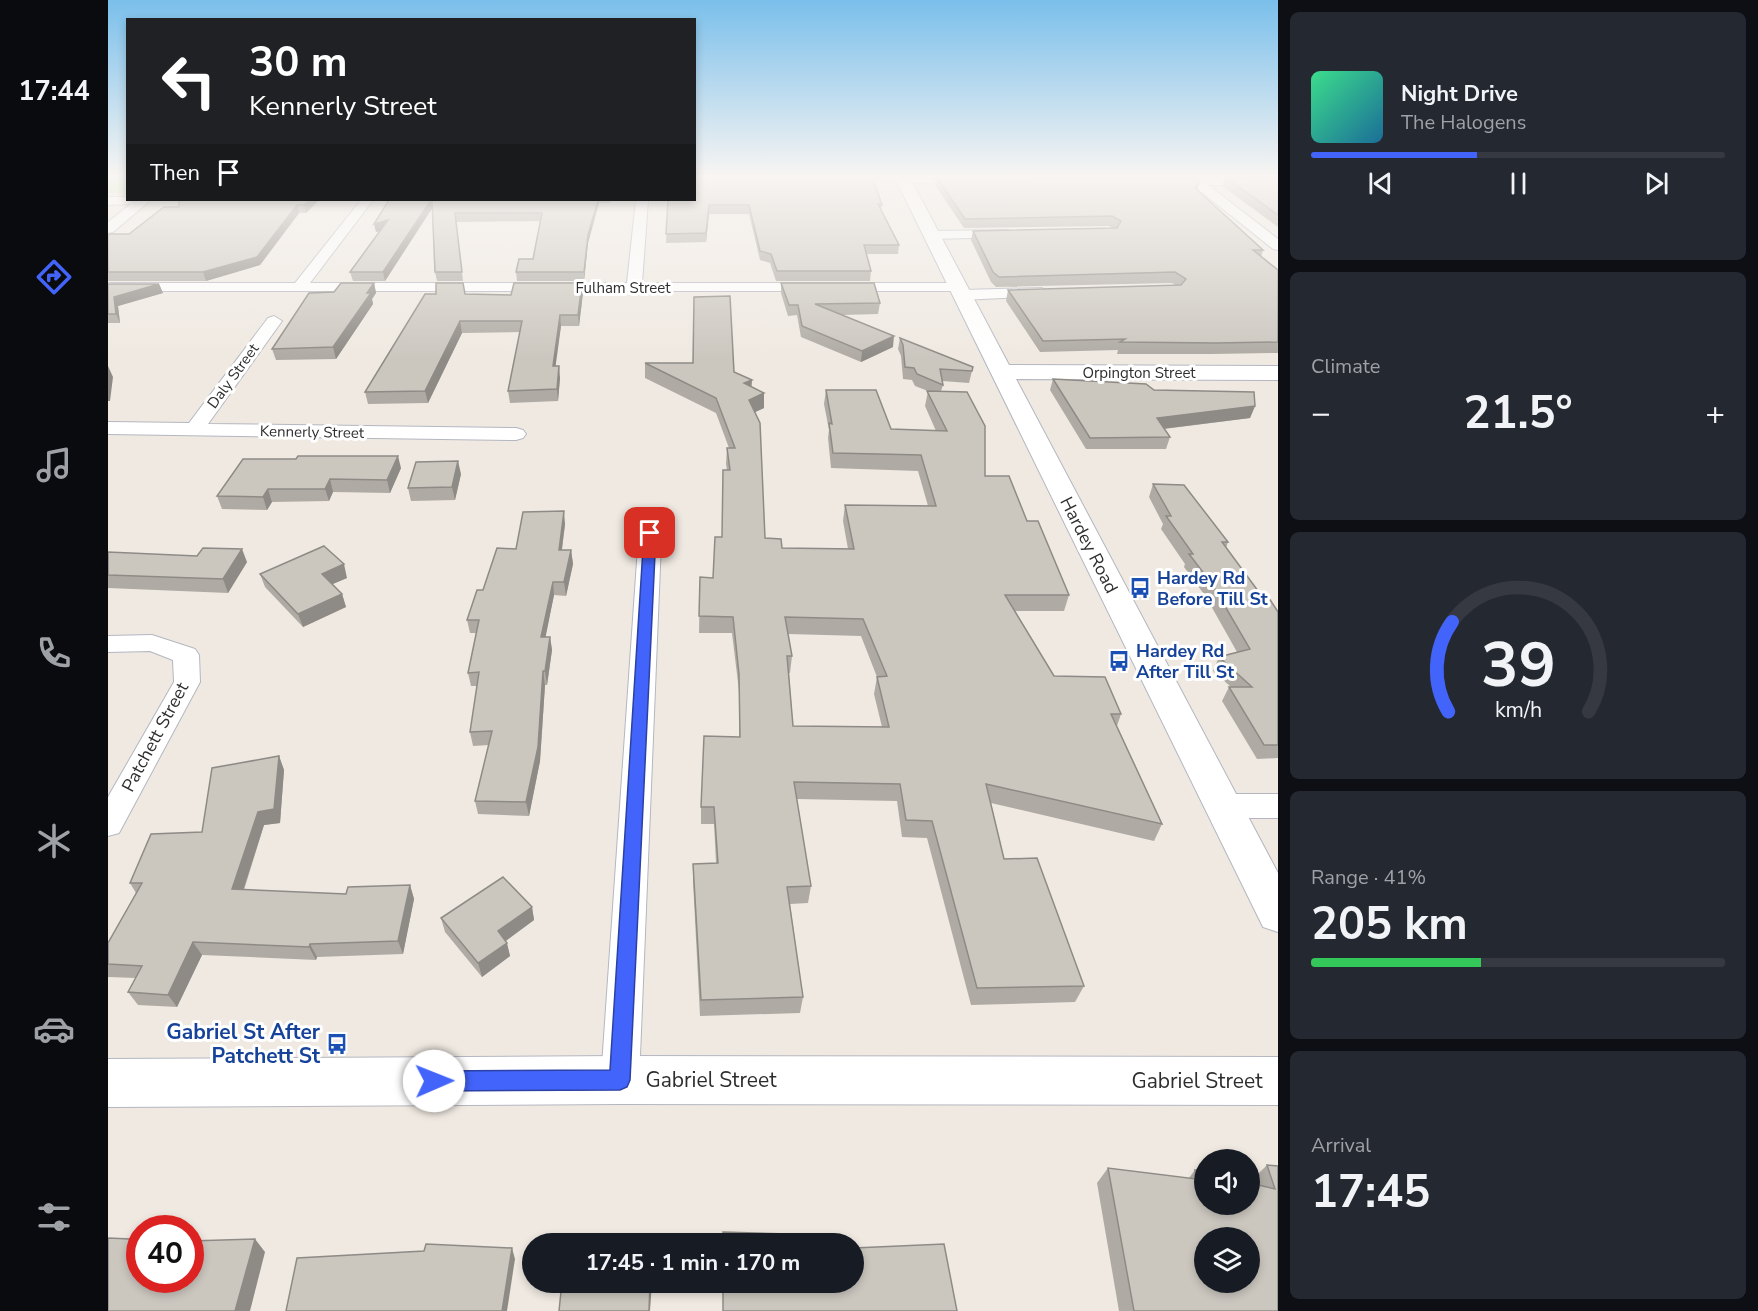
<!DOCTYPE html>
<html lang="en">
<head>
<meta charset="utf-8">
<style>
  body { margin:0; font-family:"Nunito Sans",sans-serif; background:#242831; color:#f1f3f6; height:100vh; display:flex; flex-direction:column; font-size:22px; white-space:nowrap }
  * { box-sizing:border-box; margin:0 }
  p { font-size:20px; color:#9ea1a6 }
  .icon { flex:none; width:33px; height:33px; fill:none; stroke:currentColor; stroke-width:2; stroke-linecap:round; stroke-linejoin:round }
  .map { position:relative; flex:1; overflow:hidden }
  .sheet { display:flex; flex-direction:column; gap:12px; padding:12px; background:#0d0f14; width:480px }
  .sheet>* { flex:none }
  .hud { position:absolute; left:18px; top:18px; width:570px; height:183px; border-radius:0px; box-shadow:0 3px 9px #0003; background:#202124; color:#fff; overflow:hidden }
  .buttons { position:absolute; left:1086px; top:1149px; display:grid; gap:12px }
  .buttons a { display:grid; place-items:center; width:66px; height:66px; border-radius:50%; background:#171b24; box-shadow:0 3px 9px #0003; font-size:30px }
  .speed { position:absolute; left:18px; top:1215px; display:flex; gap:12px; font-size:30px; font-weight:700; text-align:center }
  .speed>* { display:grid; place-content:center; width:78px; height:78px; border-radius:50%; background:#171b24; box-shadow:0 3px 9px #0003; line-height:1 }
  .speed .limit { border:9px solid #d22; background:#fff; color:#111 }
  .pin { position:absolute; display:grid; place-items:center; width:51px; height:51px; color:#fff; margin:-26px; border-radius:12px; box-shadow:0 3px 9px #0006 }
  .me { position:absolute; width:66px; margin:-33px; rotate:89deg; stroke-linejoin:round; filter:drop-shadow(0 0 4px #0008) }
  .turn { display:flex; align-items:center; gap:21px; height:126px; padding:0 24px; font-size:27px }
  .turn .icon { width:78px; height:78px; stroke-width:2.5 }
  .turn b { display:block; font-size:42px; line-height:51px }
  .then { display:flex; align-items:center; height:57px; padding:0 24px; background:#0003; gap:12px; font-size:22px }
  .big { font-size:45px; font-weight:700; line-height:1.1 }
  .sheet .tile { flex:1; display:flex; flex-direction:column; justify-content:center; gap:9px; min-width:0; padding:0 21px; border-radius:9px; background:#242831 }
  .sheet .dial { align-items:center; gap:0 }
  .dial svg { height:156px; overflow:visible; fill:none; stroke:#363941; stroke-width:7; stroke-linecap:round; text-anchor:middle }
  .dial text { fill:#f1f3f6; stroke:none }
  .song { display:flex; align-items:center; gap:18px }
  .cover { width:72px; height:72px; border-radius:9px; background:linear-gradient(135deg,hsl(150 70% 55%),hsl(200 70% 35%)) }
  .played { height:6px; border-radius:3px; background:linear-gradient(90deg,#4264fb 40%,#363941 40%) }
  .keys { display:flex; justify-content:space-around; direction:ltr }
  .heat { display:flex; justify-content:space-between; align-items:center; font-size:33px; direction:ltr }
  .charge { height:9px; border-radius:4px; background:linear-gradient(90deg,#34c759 41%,#363941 0) }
  .trip { position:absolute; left:414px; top:1233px; width:342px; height:60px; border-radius:30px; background:#171b24; box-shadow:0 3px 9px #0003; font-weight:700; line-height:60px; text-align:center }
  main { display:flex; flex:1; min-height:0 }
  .tabs { display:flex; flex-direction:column; width:108px; justify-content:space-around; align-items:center; background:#090b0e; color:#9ea1a6 }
  .tabs .icon { width:42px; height:42px }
  .tabs .selected { color:#4264fb }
  .tabs b { font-size:27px; color:#f1f3f6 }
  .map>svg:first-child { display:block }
</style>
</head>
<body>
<main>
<nav class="tabs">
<b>17:44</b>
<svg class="icon selected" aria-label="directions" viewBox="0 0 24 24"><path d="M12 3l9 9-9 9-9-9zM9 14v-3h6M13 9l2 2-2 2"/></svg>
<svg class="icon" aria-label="music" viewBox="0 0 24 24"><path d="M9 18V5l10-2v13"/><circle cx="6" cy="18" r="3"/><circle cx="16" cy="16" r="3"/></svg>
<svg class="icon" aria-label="phone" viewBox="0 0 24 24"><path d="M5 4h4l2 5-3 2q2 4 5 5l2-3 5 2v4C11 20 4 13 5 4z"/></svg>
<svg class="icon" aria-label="climate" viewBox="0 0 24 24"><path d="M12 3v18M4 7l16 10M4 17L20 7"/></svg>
<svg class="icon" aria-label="car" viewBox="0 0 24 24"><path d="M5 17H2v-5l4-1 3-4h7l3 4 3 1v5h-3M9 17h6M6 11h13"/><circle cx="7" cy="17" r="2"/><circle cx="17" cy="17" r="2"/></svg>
<svg class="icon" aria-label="filters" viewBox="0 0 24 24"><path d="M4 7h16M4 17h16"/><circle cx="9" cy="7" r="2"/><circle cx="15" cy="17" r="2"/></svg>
</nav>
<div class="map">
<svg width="1170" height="1311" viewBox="0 0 1170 1311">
  <rect width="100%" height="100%" fill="#efe9e1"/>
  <rect fill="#b6e59e" x="0" y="176" width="19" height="17"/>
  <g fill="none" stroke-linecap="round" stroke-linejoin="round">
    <defs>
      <g id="street">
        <path d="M790,176h73l6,4 -6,4 -69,-1 -4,-1z"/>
        <path d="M1058,177h112v8h-70l70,54v11l-5,-1 -80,-64 -31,-1 -2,-3z"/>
        <path d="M0,197h20v3h23l-38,32 -5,1v-11l23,-18 -23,1z"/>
        <path d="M253,200h12l-63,83h317l9,-83h12l-6,83h315l7,4 -7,4h-849v-8h187z"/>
        <path d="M899,230l5,1 2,3 -2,3 -81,2 -7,-4 7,-4z"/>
        <path d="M934,288l8,5 -3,3 -85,4 -8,-5 8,-5z"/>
        <path d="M166,316l8,5 -74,103 308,4 7,2 3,4 -3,4 -7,2 -408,-6v-12l81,1 79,-105z"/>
        <path d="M543,512l8,1 3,5 -23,562 -6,13 -13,6 -13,-6 -6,-13 39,-562 3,-5z"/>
        <path d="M44,635l43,14 4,6 1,27 -81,151 -11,3v-39l66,-115 -1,-22 -23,-9 -42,1v-16z"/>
        <path d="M1114,794h56v24h-56l-11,-4 -4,-8 4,-8z"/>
      </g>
      <g id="secondary">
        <path d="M786,176h15l100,189 269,1v14l-262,-1 262,494v59l-15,-5z"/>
        <path d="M512,1056l658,1v48l-658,-1 -512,3v-48z"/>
      </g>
    </defs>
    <use href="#street" stroke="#b4b7c1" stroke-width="2"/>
    <use href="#secondary" stroke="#b4b7c1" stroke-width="2"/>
    <use href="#street" fill="#fff" fill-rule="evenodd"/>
    <use href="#secondary" fill="#fff" fill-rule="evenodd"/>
  </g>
  <g fill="#afaba4" fill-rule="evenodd">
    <path d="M828,176l264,6 -2,8 65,60 -2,7 17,13v83l-66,1h-95l1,-4 -78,2 -34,-51 2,-11 167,-5 -3,-2 -176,4 -5,-5 -20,-42 2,-9 139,-3 -3,-2 -145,2 -29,-43z"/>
    <path d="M1117,177l53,1v49l-56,-41z"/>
    <path d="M71,200h140l-13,13h-7l-39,52 -54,16h-98v-47h21l50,-27z"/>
    <path d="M281,200h221v3h-11l-11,40 -4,38h-67l-1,-9 17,-13 8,-38 -85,1 7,59h-26l-2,-9 -3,-64 -47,73h-32l-3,-9 30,-41 -4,1z"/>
    <path d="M560,200l214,5 -1,5 18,35 -1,9h-32l5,17 -1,10h-94l-6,-18 -10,-3 -11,-46h-40l-3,28 -40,1z"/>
    <path d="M266,283l2,10 -4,6 1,5 -37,55 -60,1 -4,-11 62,-57z"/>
    <path d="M673,283l99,20 -2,11 -37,1 52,32 -32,15 -60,-25 -4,-22 -9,1 -7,-23z"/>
    <path d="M0,284h51l4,9 -45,13 2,17h-12z"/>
    <path d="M475,293l-4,33h-18l-6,40 5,12 -2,23 -48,2 -2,-12 12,-59 -58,1 -34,70 -60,1 -3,-12 100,-98 46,1z"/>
    <path d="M792,338l73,29 -4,16 -27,-2 1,4 -2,6 44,85 42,45 42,74 -5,16h-49l39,65 67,38 -4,12 45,98 -8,17 -163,-38 13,56 80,127 -9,16 -104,3 -44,-167 -25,-1 -5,-36 -100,-2 14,87 -3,17 -18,1 13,93 -3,16 -100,3 -7,-135v-17l23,-1 -2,-39h-13v-17l38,-70v-46l-7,-58h-33l1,-56 13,1 9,-41 5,-67 -1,-6 1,-16h2l-13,-35 -71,-35v-15l89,9 17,15 13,21 -9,4 10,126 17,10 66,1 -5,-28 2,-16 83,1 -10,-35 -87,-3 -3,-30 1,-8 -5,-26 2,-14 65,39 45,2 -11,-25 3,-15 -13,-5 -3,-6 -9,-1 -2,-23 -3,-7zM680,634l73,2 16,41 -3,17 8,33 -89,-1 -4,-53h1l2,-17z"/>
    <path d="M945,379l101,11 101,16 -5,12 -86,11 6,8 -4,12h-80l-36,-59z"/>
    <path d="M293,468l-11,25 -57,-1 -4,9 -57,1 -5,8 -45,-1 -5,-13z"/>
    <path d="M353,474l-6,26 -44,1 -3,-13z"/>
    <path d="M1045,484l75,58 -2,6 35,47 17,17v146l-21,1 -35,-58 7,-14h2l-18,-16 6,-14 18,-5 -31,-55 -22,-30 1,-3 -24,-35 2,-5 -14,-27z"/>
    <path d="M457,524l-3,26h9l2,14 -7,32 -12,-1 -9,42h5l2,13 -5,35h-2l-5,76 -11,55 -51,-2 -3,-13 14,-56 -16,1 -3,-14 7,-46h-6l-3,-13 8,-40h-6l-3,-13 49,-71z"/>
    <path d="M0,552l139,10 -19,31 -120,-5z"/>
    <path d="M152,574l87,4 -15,6 10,10 4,13 -43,20 -38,-40z"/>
    <path d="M171,756l5,14 -4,53 -16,2 -20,65 102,4 64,-9 4,14 -11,55 -86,3 -1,3 -114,-5 -25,52 -39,-2 -10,-13 8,-14 -28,-1v-34l28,-50 -6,-10 72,-51z"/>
    <path d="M424,907l2,13 -28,21 4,15 -28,21 -37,-45 -4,-14z"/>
    <path d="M1159,1165l11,1v145h-159l-22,-128 11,-15 81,10 6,-8 58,14 -1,-4z"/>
  </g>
  <g fill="#8e8b86">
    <path d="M202,200h9l-13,13 -2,-8z"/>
    <path d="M323,200h1l1,7 -48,74 -2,-9z"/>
    <path d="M490,200h1v3l-11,40 -4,38v-9l4,-37z"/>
    <path d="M189,205l2,8 -39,52 -54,16 -3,-9z"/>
    <path d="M601,205v9l-3,28v-9z"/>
    <path d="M280,220l2,8 -14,4 -2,-8z"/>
    <path d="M266,283l2,10 -4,6 1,5 -37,55 -3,-12z"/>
    <path d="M474,283l1,10 -4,33 -1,-11z"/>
    <path d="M51,284l4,9 -45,13 2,17 -4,-9 -2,-17z"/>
    <path d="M452,315l1,11 -7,52 -1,-12z"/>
    <path d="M352,321l2,12 -34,70 -3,-12z"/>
    <path d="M786,336l-1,11 -32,15 1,-11z"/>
    <path d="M0,366l5,11 -3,24h-2z"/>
    <path d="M451,366l1,12 -2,23 -1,-12z"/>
    <path d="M644,380l-1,14 -7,-11z"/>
    <path d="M656,393v15l-15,7v-15z"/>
    <path d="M1147,406l-5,12 -97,12 4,-12z"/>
    <path d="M290,456l3,12 -11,25 -3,-13z"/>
    <path d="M350,461l3,13 -6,26 -3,-13z"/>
    <path d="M222,479l3,13 -4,9 -4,-12z"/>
    <path d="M160,489l4,13 -5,8 -4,-13z"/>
    <path d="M456,511l1,13 -5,39 -1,-13z"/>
    <path d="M134,549l5,13 -19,31 -5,-14z"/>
    <path d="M463,550l2,14 -7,32 -2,-14z"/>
    <path d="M236,564l3,14 -21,9 -4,-13z"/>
    <path d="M445,582l1,13 -11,55 -2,-13z"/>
    <path d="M234,594l4,13 -43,20 -5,-13z"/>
    <path d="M442,637l2,13 -5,35 -2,-14z"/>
    <path d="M435,671l2,14 -5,76 -11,55 -3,-14z"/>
    <path d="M171,756l5,14 -4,53 -16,2 -25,78 -7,-14 26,-77z"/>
    <path d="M302,885l4,14 -11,55 -5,-13z"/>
    <path d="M424,907l2,13 -33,24 -3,-13z"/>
    <path d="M85,942l9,13 -25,52 -9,-12z"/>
    <path d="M399,943l3,13 -28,21 -4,-14z"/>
    <path d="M202,944l7,13 -1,3 -7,-13z"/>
    <path d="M147,1239l10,13 -15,59h-15z"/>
    <path d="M404,1248l3,11 -8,52h-5z"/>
    <path d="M542,1282h2l-2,29h-1z"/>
  </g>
  <g fill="#cbc7bf" stroke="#8e8b86" stroke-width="1.5" fill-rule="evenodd">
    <path d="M586,176h178l10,29 -4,-1 21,41h-35l7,26h-94l-6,-17 -11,-3 -11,-46h-40l-3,28 -40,1 2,-34h26z"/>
    <path d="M828,176l259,1 5,5 -5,6 68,62h-10l25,20v72l-62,1 -96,-1 5,-3 -82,2 -35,-51 173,-5 5,-6 -11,-7 -176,5 -6,-5 -20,-41 144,-3 4,-7 -9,-5 -147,3z"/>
    <path d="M1117,177l53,1v37z"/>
    <path d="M71,200h131l-6,5h-7l-40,52 -54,15h-95v-38h21l35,-27h15z"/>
    <path d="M281,200h42l-48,72h-33l38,-52 -14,4z"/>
    <path d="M324,200h166l-10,35 -4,37h-68l3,-13h14l9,-46h-87l7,59h-27z"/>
    <path d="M233,283h33l-7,10h4l-38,54 -61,2 37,-56 25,-1z"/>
    <path d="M328,283h27l2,11 46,1 3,-12h68l-4,32h-18l-7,51h6l-2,23 -49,2 14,-70h-62l-35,70 -60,1 60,-98h11z"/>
    <path d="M673,283h93l6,20 -65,1 79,32 -32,15 -60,-25 -4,-21h-9z"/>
    <path d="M0,284h51l-45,13 2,17h-8z"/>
    <path d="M622,296l4,76 18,8 -8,3 20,10 -15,7 11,23 5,115 16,1 1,9 72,1 -9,-44 91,1 -15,-51 -88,-2 -4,-30 3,1 -6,-34h50l15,39 56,2 -20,-40 40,1 18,34v50h24l18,45h11l31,74h-64l49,81 51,1 16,37h-10l51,110 -176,-40 18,75 33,-1 47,128 -107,2 -45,-167 -26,-1 -6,-36 -106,-2 17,104 -24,1 16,110 -102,3 -8,-136 25,-1 -4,-56h-13l3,-71 36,1 -1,-63 -6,-57 -34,-1 1,-39 13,1 2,-41h7l1,-67h7l-3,-22h8l-19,-50 -71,-35h48l1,-66zM677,617l78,2 24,57 -10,1 12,50 -96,-1 -6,-70h5z"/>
    <path d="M792,338l73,29 -1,4 -32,-2 3,16 -26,-11 -3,-6 -9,-1 -2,-22z"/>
    <path d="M945,379l93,5 8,6 100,2 1,14 -98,12 13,19 -80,1z"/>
    <path d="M190,456h100l-11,24 -57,-1 -5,10h-57l-5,8 -46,-1 26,-37h53z"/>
    <path d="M350,461l-6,26 -44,1 8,-26z"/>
    <path d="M1045,484l31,1 44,57h-6l39,53h6l11,17v133h-14l-35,-58h23l-33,-30 31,-8 -38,-65 -23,-30h4l-27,-38h5z"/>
    <path d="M456,511l-5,39h12l-7,32h-11l-12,55h9l-5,34h-2l-5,76 -12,55 -51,-1 17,-70 -22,1 9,-60 -11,1 11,-53h-12l10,-30h6l14,-42 19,1 7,-37z"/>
    <path d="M216,546l20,18 -22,10 20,20 -44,20 -38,-40z"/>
    <path d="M95,548l39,1 -19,30 -115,-4v-23l89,4z"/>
    <path d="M171,756l-5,53 -16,3 -26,77 114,5 2,-7 62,-2 -12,56 -88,3 -1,3 -116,-5 -25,53 -40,-3 14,-26 -34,-2v-21l34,-60h-12l21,-49 51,-2 10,-64z"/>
    <path d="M395,877l29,30 -34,24 9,12 -29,20 -37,-45z"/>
    <path d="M1159,1165l11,1v145h-144l-26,-143 88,11 -1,-9 9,2v32h46v-21l25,6zM1096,1238h46v44h-46z"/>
    <path d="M615,1232l101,3v9h-101z"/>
    <path d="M0,1238l22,1 -1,5 11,-1v37h50v-39l65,-2 -20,72h-127z"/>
    <path d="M318,1244l86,4 -10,63h-216l11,-53 127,-7z"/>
    <path d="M836,1244l13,67h-234v-29h131v-34z"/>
    <path d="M454,1282h88l-1,29h-90z"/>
  </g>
  <linearGradient id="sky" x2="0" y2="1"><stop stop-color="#7abfeb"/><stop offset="0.49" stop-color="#f8f5f2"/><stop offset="1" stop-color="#f8f5f2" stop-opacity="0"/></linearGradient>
  <rect width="1170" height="359" fill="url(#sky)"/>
  <path fill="#4264fb" stroke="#2b41a3" stroke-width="1.5" d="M542,529l6,4 -26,547 -3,7 -7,3 -186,1 -7,-3 -3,-7 3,-7 7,-3 176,-1 34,-537z"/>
  <defs>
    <symbol id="bus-bare" viewBox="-9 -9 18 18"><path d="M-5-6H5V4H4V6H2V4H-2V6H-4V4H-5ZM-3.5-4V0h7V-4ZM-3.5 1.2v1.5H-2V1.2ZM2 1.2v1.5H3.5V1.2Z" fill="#1a4fb4" stroke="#fff" stroke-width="2.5" paint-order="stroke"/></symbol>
  </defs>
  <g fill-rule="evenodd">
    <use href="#bus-bare" x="1017" y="573" width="30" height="30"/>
    <use href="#bus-bare" x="996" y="646" width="30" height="30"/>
    <use href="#bus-bare" x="214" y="1029" width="30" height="30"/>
  </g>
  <g text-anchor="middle" stroke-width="6" stroke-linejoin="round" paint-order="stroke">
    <g font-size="15" fill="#2e2e2e" stroke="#fff">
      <text x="515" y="293">Fulham Street</text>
      <text x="1031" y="378">Orpington Street</text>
      <text transform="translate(125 376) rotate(-54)" y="5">Daly Street</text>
      <text transform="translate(204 432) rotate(1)" y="5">Kennerly Street</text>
    </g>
    <g font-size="18" fill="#2e2e2e" stroke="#fff">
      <text transform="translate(981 545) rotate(63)" y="6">Hardey Road</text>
      <text transform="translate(47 737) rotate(-62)" y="6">Patchett Street</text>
    </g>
    <g font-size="18" font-weight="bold" fill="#164399" stroke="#fff" text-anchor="start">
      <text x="1049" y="584">Hardey Rd<tspan x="1049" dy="21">Before Till St</tspan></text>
      <text x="1028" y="657">Hardey Rd<tspan x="1028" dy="21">After Till St</tspan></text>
    </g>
    <g font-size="21" font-weight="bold" fill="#164399" stroke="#fff" text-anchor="end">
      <text x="212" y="1039">Gabriel St After<tspan x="212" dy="24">Patchett St</tspan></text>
    </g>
    <g font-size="21" fill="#2e2e2e" stroke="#fff">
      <text x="603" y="1087">Gabriel Street</text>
      <text x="1089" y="1088">Gabriel Street</text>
    </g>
  </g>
</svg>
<div class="buttons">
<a><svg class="icon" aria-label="sound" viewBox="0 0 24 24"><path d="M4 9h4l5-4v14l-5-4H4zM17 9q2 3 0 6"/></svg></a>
<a><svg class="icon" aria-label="layers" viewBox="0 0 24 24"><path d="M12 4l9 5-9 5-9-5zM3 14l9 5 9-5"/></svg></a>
</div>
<div class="speed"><div class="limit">40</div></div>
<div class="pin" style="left:542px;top:533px;background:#d93025"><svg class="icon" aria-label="arrive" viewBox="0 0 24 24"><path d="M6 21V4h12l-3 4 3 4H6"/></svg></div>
<svg class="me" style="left:326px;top:1081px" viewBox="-20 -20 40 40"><circle r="19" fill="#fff"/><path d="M0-13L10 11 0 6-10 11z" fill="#4264fb"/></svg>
<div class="trip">17:45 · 1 min · 170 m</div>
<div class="hud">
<div class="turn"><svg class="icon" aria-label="left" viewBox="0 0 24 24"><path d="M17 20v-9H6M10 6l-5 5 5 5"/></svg><div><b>30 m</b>Kennerly Street</div></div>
<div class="then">Then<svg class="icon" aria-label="arrive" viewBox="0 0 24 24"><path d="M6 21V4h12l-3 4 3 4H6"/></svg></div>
</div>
</div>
<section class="sheet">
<div class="tile">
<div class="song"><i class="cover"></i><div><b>Night Drive</b><p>The Halogens</p></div></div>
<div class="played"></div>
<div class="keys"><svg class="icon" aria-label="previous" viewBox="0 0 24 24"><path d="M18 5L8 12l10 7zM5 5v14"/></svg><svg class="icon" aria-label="pause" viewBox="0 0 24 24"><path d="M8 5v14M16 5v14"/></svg><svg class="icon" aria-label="next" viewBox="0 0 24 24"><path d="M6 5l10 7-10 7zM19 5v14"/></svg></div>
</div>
<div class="tile"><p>Climate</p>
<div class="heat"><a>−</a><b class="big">21.5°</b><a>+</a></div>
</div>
<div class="tile dial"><svg viewBox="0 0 100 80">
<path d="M14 69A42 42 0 1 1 86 69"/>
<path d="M14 69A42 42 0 0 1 16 23" stroke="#4264fb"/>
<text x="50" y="56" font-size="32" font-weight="700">39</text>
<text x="50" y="72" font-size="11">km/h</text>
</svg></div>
<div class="tile"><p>Range · 41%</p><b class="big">205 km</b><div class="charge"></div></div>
<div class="tile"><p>Arrival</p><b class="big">17:45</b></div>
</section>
</main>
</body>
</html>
